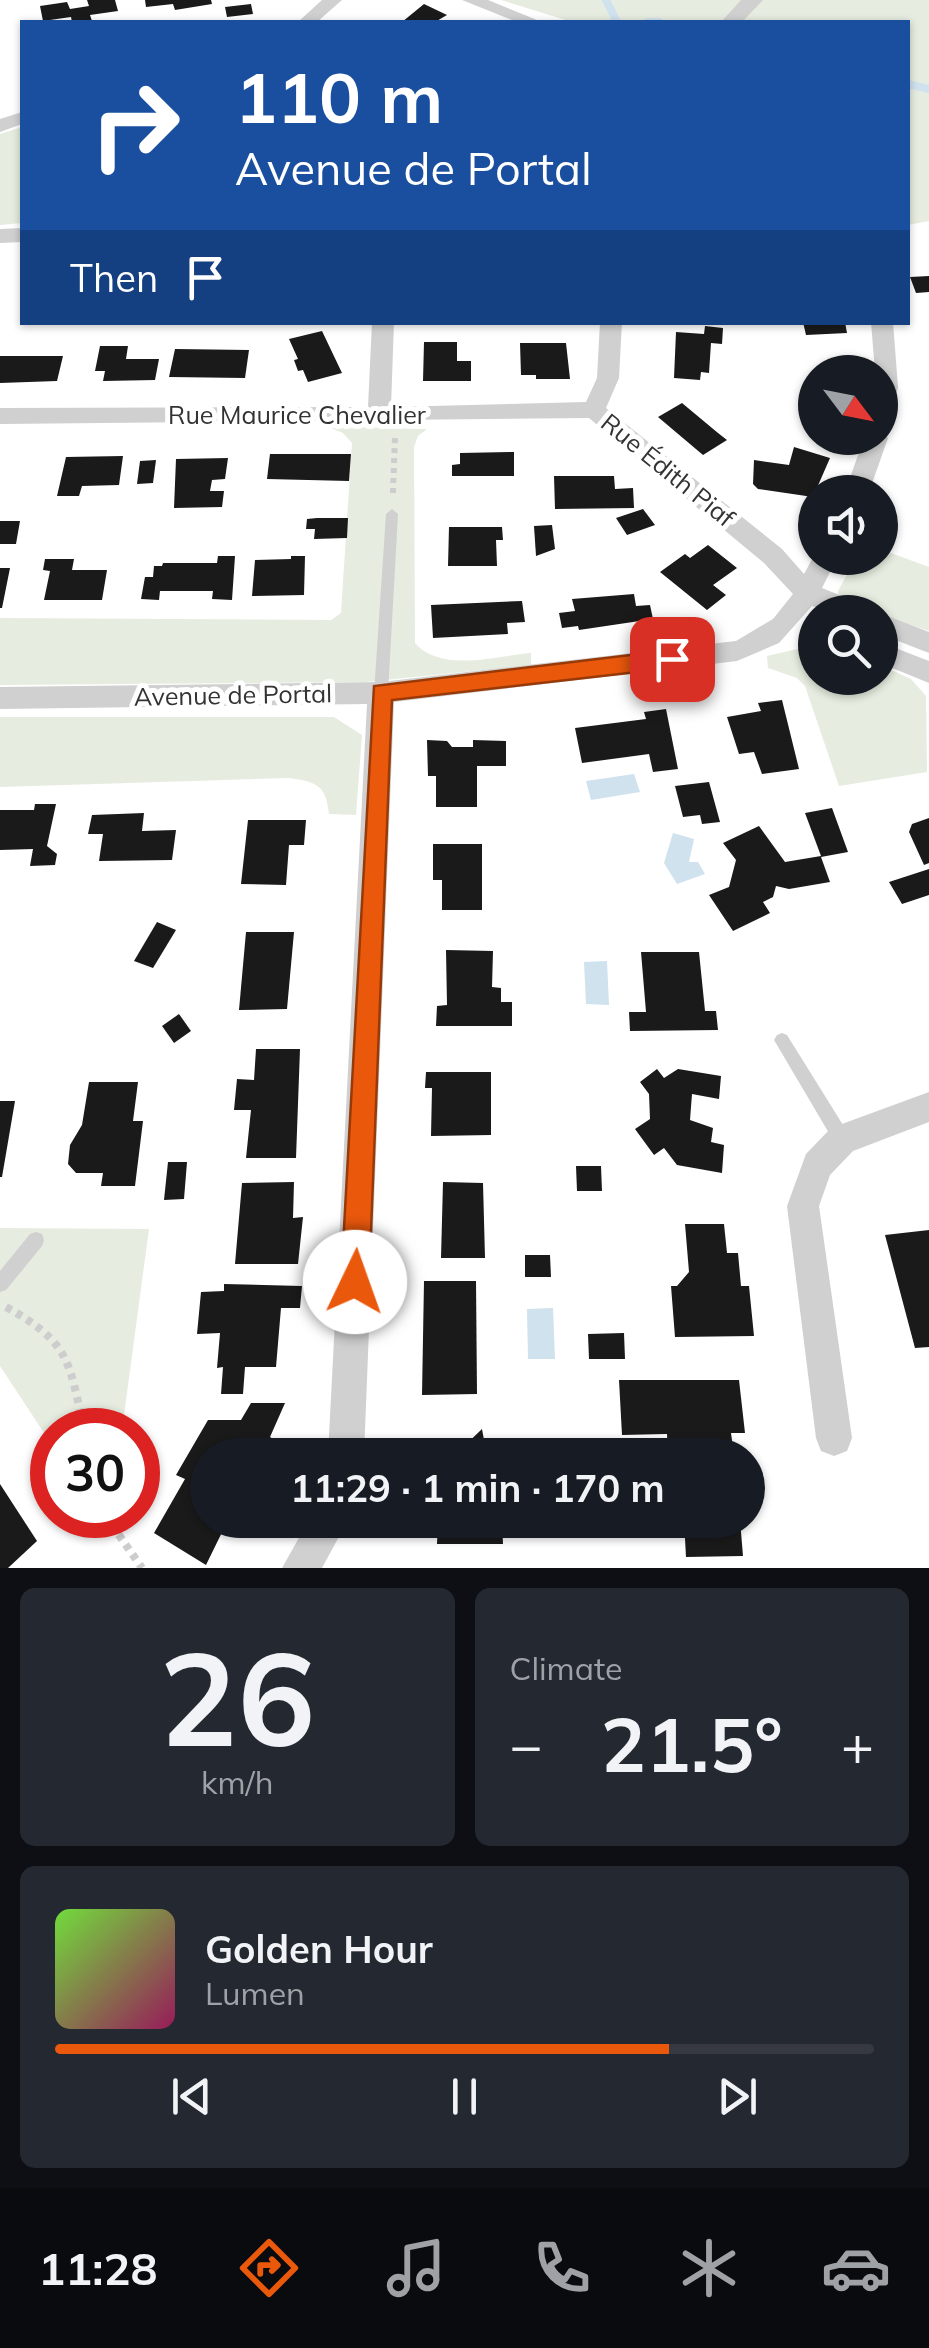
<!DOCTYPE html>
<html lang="en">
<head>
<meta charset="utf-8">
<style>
  body { margin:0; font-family:Mulish,sans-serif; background:#242831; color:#f1f3f6; height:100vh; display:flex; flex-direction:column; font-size:38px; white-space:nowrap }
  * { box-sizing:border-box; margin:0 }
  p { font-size:32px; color:#9ea1a6 }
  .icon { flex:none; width:55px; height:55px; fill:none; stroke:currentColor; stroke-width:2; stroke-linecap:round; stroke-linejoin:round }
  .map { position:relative; height:1568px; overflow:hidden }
  .side { display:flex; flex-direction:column; gap:20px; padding:20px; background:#0d0f14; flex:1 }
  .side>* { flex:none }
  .top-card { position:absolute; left:20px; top:20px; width:890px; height:305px; border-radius:0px; box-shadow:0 2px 8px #0004; background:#1a4fa0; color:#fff; overflow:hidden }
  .needle { width:65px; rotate:122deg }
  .controls { position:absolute; left:798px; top:355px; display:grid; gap:20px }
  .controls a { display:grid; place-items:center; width:100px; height:100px; border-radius:50%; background:#171b24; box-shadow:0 2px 8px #0004; font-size:50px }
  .speed { position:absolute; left:30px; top:1408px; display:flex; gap:20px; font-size:50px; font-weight:700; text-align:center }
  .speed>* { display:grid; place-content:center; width:130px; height:130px; border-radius:50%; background:#171b24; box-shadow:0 2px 8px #0004; line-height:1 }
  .speed .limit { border:15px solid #d22; background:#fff; color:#111 }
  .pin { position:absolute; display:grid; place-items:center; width:85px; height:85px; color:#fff; margin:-42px; border-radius:20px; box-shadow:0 5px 15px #0006 }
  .me { position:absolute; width:110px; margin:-55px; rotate:3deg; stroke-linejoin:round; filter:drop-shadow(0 0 8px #0008) }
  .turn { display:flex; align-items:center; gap:35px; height:210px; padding:0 50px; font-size:45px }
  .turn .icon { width:130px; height:130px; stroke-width:2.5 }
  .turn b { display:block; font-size:70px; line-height:85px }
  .then { display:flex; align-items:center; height:95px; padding:0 50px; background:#0003; gap:20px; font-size:38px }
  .big { font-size:75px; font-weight:700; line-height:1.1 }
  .side .tile { flex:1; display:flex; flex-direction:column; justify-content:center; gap:15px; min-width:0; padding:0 35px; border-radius:15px; background:#242831 }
  .side .dial { align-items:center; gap:0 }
  .dial b { font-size:130px; line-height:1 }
  .song { display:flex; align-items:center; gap:30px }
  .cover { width:120px; height:120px; border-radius:15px; background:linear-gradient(135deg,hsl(100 70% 55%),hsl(330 70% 35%)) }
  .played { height:10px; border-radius:5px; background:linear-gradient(90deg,#ea580c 75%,#363941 75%) }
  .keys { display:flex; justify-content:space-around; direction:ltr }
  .heat { display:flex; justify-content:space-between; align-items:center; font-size:55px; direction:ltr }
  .side .tiles { flex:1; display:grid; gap:20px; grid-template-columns:1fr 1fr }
  .tile:last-child { grid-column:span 2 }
  .trip { position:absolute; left:190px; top:1438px; width:575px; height:100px; border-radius:50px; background:#171b24; box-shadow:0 2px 8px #0004; font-weight:700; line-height:100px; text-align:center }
  .tab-bar { display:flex; height:160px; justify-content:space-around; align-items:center; background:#090b0e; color:#9ea1a6 }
  .tab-bar .icon { width:70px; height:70px }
  .tab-bar .active { color:#ea580c }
  .tab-bar b { font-size:45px; color:#f1f3f6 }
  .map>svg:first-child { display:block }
</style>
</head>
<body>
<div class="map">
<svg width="929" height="1568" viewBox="0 0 929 1568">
  <rect width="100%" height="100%" fill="#fff"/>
  <g fill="#e6ecdf">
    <path d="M501,0h428v221l-21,4v-203h-336z"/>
    <path d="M22,127v96l-22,2v-91z"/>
    <path d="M326,426l101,3 -9,7 -4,11 1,196c26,30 80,13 116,10v12l-165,17 -366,3v-67l331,2 10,-7 11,-170 -9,-10z"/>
    <path d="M880,549l49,18v64l-89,-30 -2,-10 18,-33h24z"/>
    <path d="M815,645v33h65v-13l31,14 15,17 1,76 -88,14 -34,-100 -8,-8 -29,-10 -1,-12z"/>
    <path d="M0,717h334l28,18 -6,80 -27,-1c-3,-29 -12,-32 -40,-36l-289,9z"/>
    <path d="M0,1228l149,1 -27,201h-70v15l-52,-79z"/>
  </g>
  <g fill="#cfe2ee">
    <path d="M634,774l6,18 -49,8 -5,-19z"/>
    <path d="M673,833l21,6 -5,23h9l7,12 -28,10 -13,-21z"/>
    <path d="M607,961l2,44 -23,-1 -2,-42z"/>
    <path d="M553,1308l2,51h-27l-1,-50z"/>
  </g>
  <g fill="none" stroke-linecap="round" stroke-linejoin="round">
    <g stroke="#cfe2ee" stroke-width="8">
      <path d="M606,0l11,22"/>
      <path d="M648,22h11"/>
      <path d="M908,84l21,5"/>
    </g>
  </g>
  <g fill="#1a1a1a">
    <path d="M87,0h28l3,11 -28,4 2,6 -8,1h-12l-1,-5 -28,4 -3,-15 27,-4 3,7 19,-3z"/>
    <path d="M145,0h66l1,4 -37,6 -2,-6 -27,3z"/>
    <path d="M251,4l2,10 -26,3 -2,-10z"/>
    <path d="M424,4l23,11 -12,7h-33z"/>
    <path d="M929,276v16l-13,1 -6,-16z"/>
    <path d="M803,322h42l2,11 -41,2z"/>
    <path d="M705,326l18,2 -1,16 -11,-1 -2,30 -8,-1 -1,8 -26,-2 2,-46 28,2z"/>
    <path d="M322,331l20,42 -34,9 -5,-12 -5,1 -4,-11 4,-1 -9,-20z"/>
    <path d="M424,342h33v19h14v20h-48z"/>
    <path d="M520,343h46l4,36h-34v-4h-15z"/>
    <path d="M100,346h28l-2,13h33l-4,21 -52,1 2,-10h-10z"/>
    <path d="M175,349l74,1 -4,28 -76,-1z"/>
    <path d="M0,356h63l-6,25 -57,2z"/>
    <path d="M682,403l36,30 9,7 -24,15 -45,-38z"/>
    <path d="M794,447l36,11 -17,39 -55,-8 -5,-5 1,-24 35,5z"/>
    <path d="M514,452v24h-62v-11l8,-1v-11z"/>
    <path d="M270,454h81l-2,27 -82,-2z"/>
    <path d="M123,456l-4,29 -37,1 -3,10h-22l9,-39z"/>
    <path d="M228,458l-3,21 -13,1 -2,11h14l-2,16 -48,1 2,-49z"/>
    <path d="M156,460l-3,23 -16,1 3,-23z"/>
    <path d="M554,476h60l1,13 18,-1 1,20 -79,1z"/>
    <path d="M643,509l12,16 -28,10 -11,-17z"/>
    <path d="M317,518h31l-1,20 -33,1 1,-10h-9l1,-10z"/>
    <path d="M0,521h20l-4,23h-16z"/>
    <path d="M552,525l3,24 -19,7 -2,-30z"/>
    <path d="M449,527h53l1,13h-7l1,26h-49z"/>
    <path d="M708,545l29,23 -24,17 13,10 -19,15 -47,-38 25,-18 5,4z"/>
    <path d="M218,556h17l-3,44 -20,-1 1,-8h-53l-1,9 -18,-1 4,-22h8l1,-11h8l1,-3h54z"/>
    <path d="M291,556h14l-1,39 -52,1 3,-36 36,-1z"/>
    <path d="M45,559h29l-2,11h35l-5,30h-58l6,-29 -7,-1z"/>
    <path d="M0,568h10l-8,40h-2z"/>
    <path d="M634,594l2,12 14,-1 3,14 -74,11 -1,-4 -16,2 -3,-15 16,-2 -3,-12z"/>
    <path d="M522,601l3,21 -18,1 1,11 -75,4 -2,-33z"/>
    <path d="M782,700l17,69 -37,5 -8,-22 -15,2 -12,-37 34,-6 -3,-8z"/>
    <path d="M666,709l12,60 -25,3 -4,-18 -67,9 -7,-35 71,-9 -2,-7z"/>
    <path d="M427,740l20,1 5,6h21v-7l33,1v25h-29v41h-41v-31h-8z"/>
    <path d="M709,782l11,40 -18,2 -2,-9 -17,2 -8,-31z"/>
    <path d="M35,804h21l-9,42 10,8 -2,11 -25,1 3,-17 -33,1v-40h34z"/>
    <path d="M832,808l16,44 -27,5 9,25 -41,7 -13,-3 -3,11 -10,5 7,11 -37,18 -24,-36 20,-8 7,-27 -13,-17 36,-17 26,36 36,-6 -16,-43z"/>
    <path d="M144,813l-2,18 34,-1 -4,30 -73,1 4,-27h-15l4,-19z"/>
    <path d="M929,818v45l-5,2 -15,-33 3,-8z"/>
    <path d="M248,820h58l-2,25h-15l-3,40 -45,-1z"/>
    <path d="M433,844h49v66h-40v-30h-9z"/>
    <path d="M929,869v26l-27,9 -13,-22z"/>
    <path d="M157,922l19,8 -23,38 -19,-7z"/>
    <path d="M246,932h48l-7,77 -48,1z"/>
    <path d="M446,950l47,1 -1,36 9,1v14h11v24h-76l1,-20 10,-1z"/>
    <path d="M641,952h58l6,59h11l2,19 -88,1 -1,-19h17z"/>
    <path d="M179,1014l12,17 -17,12 -12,-17z"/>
    <path d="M256,1049h44l-4,109h-50l5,-48h-17l3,-31 17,1z"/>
    <path d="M657,1069l7,9 14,-9 43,7 -2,23 -27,-5 -2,26 23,8 -2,14 13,3 -2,28 -45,-8 -13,-17 -10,7 -19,-26 15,-10 -1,-25 -9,-12z"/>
    <path d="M426,1072h65v63l-60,1 1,-48h-7z"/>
    <path d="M89,1082h49l-5,39h10l-8,65h-34l2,-13h-27l-8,-9 2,-19 12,-20z"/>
    <path d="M0,1101h15l-13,76h-2z"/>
    <path d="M168,1162h19l-3,37 -20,1z"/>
    <path d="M576,1166h25l1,25h-25z"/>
    <path d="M294,1182l-1,36 10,-1 -5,47h-63l7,-81z"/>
    <path d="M443,1182l40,1 2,75h-44z"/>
    <path d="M685,1224h39l3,29h11l3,33h8l5,50 -79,1 -4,-51h6l12,-14z"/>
    <path d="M929,1230v117l-14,1 -30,-113z"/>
    <path d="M525,1255h25l1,22h-26z"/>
    <path d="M424,1281h52l1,113 -55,1z"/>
    <path d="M224,1284l78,2 -2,22h-19l-5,59h-31l-2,27h-22l2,-27 -6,1 3,-35 -23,1 4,-42 23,-1z"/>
    <path d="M624,1333l1,26h-36l-1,-25z"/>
    <path d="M619,1380h120l6,53h-14l3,22h-66l-1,-21 -45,1z"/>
    <path d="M251,1403h34l-15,34 8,5 -6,13h-64v65h20l-22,45 -52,-32 31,-54 -9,-4 32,-55h33z"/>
    <path d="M482,1429l4,22 40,1v3h-71z"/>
    <path d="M0,1484l37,57 -29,27h-8z"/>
    <path d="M438,1520h64l1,24h-66z"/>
    <path d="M684,1520h56l3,36 -57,1z"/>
  </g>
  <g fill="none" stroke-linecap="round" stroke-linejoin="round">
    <path stroke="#cdcdcd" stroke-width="6" stroke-dasharray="5 5" stroke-linecap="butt" d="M393,493l2,-57"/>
    <g stroke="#cdcdcd" stroke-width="8" stroke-dasharray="6 6" stroke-linecap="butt">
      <path d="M6,1307c65,36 63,55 78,123"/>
      <path d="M105,1515l37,53"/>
    </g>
    <g fill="#d0d0d0" fill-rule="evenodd">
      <path d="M392,509l6,5 -10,179 -2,4h-10l-2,-4 12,-179z"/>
      <path d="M782,1033l5,2 61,98 2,6 -2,6 -6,2 -6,-2 -59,-100 -3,-5 3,-5z"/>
      <path d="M36,1232l6,2 2,6 -2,6 -36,44 -6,2v-21l30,-37z"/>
    </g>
    <g fill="#d0d0d0" fill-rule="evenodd">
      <path d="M322,0h20l-25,22h-19z"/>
      <path d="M462,0h26l54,22h-25z"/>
      <path d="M22,112v12l-22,8v-13z"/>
      <path d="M22,228v14l-22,1v-14z"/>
      <path d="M372,322h22l-3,85 195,-5 11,-24 3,-56h22l-3,56 -13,30 176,141 22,25 11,-20v4h22l-15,30 42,17 4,7h-38l-18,-6 -33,37 -42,18 -343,41 -30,753h-36l39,-751 -367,5v-22l381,-5 355,-41 37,-22 20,-25 -29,-31 -175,-145 -589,6v-16l368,-1z"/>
      <path d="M871,322h22l5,65 -7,33 -11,8v-56h-5z"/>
      <path d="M880,431l8,7 -19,54h-24l19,-54h16z"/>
      <path d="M880,613l49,19v21l-49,-19z"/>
      <path d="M880,642l49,19v22l-49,-20z"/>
      <path d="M929,1092v30l-76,29 -23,24 -11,31 33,232 -5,13 -13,5 -13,-5 -5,-13 -29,-232 19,-52 25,-26z"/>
      <path d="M309,1520h39l-26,48h-40z"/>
    </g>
    <path fill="#d0d0d0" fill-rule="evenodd" d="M741,0h22l-21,22h-21z"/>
  </g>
  <path fill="#ea580c" stroke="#983908" stroke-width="2.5" d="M672,650l11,9 -11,9 -280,32 -23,582 -4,10 -10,4 -10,-4 -4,-10 33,-596z"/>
  <g text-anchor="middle" stroke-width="10" stroke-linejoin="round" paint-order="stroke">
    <g font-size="25" fill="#333" stroke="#fff">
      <text x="297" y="424">Rue Maurice Chevalier</text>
      <text transform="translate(668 470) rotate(39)" y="9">Rue Édith Piaf</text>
      <text transform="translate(233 695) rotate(-1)" y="9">Avenue de Portal</text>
    </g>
  </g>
</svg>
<div class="controls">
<a><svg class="needle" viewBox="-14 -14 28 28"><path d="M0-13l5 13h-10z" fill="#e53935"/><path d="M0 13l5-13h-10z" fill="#9ea1a6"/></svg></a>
<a><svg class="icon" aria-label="sound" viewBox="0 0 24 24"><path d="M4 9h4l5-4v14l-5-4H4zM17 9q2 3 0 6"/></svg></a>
<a><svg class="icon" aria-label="search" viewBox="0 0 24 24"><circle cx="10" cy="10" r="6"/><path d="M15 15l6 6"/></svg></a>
</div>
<div class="speed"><div class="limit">30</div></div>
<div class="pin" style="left:672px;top:659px;background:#d93025"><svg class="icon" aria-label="arrive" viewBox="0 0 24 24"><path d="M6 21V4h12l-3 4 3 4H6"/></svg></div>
<svg class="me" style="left:355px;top:1282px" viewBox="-20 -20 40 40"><circle r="19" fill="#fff"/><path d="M0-13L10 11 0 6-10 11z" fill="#ea580c"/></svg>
<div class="trip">11:29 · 1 min · 170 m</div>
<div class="top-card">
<div class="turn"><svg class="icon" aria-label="right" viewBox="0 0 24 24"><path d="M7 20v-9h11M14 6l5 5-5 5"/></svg><div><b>110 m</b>Avenue de Portal</div></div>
<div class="then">Then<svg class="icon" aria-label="arrive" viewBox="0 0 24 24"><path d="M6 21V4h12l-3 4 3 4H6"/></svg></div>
</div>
</div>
<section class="side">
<div class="tiles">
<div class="tile dial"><b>26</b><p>km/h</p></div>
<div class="tile"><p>Climate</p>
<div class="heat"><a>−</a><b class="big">21.5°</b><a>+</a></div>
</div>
<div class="tile">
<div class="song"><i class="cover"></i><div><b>Golden Hour</b><p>Lumen</p></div></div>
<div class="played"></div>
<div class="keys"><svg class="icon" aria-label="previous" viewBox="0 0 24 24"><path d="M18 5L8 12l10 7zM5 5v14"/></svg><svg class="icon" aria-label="pause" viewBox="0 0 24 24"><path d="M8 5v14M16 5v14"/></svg><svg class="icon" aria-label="next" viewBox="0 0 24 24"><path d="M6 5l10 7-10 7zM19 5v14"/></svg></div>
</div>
</div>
</section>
<nav class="tab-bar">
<b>11:28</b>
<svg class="icon active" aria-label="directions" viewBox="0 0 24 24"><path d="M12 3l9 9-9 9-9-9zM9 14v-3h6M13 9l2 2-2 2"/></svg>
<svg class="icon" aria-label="music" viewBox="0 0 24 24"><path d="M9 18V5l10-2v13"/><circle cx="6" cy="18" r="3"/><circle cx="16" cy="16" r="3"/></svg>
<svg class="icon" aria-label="phone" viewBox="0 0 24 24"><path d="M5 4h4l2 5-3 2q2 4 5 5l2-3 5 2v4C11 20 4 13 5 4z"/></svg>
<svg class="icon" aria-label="climate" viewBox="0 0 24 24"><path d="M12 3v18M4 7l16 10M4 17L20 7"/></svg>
<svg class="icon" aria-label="car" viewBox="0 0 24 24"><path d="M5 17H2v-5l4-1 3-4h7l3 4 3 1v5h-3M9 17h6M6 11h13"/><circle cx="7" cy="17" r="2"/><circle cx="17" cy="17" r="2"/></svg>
</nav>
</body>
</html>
